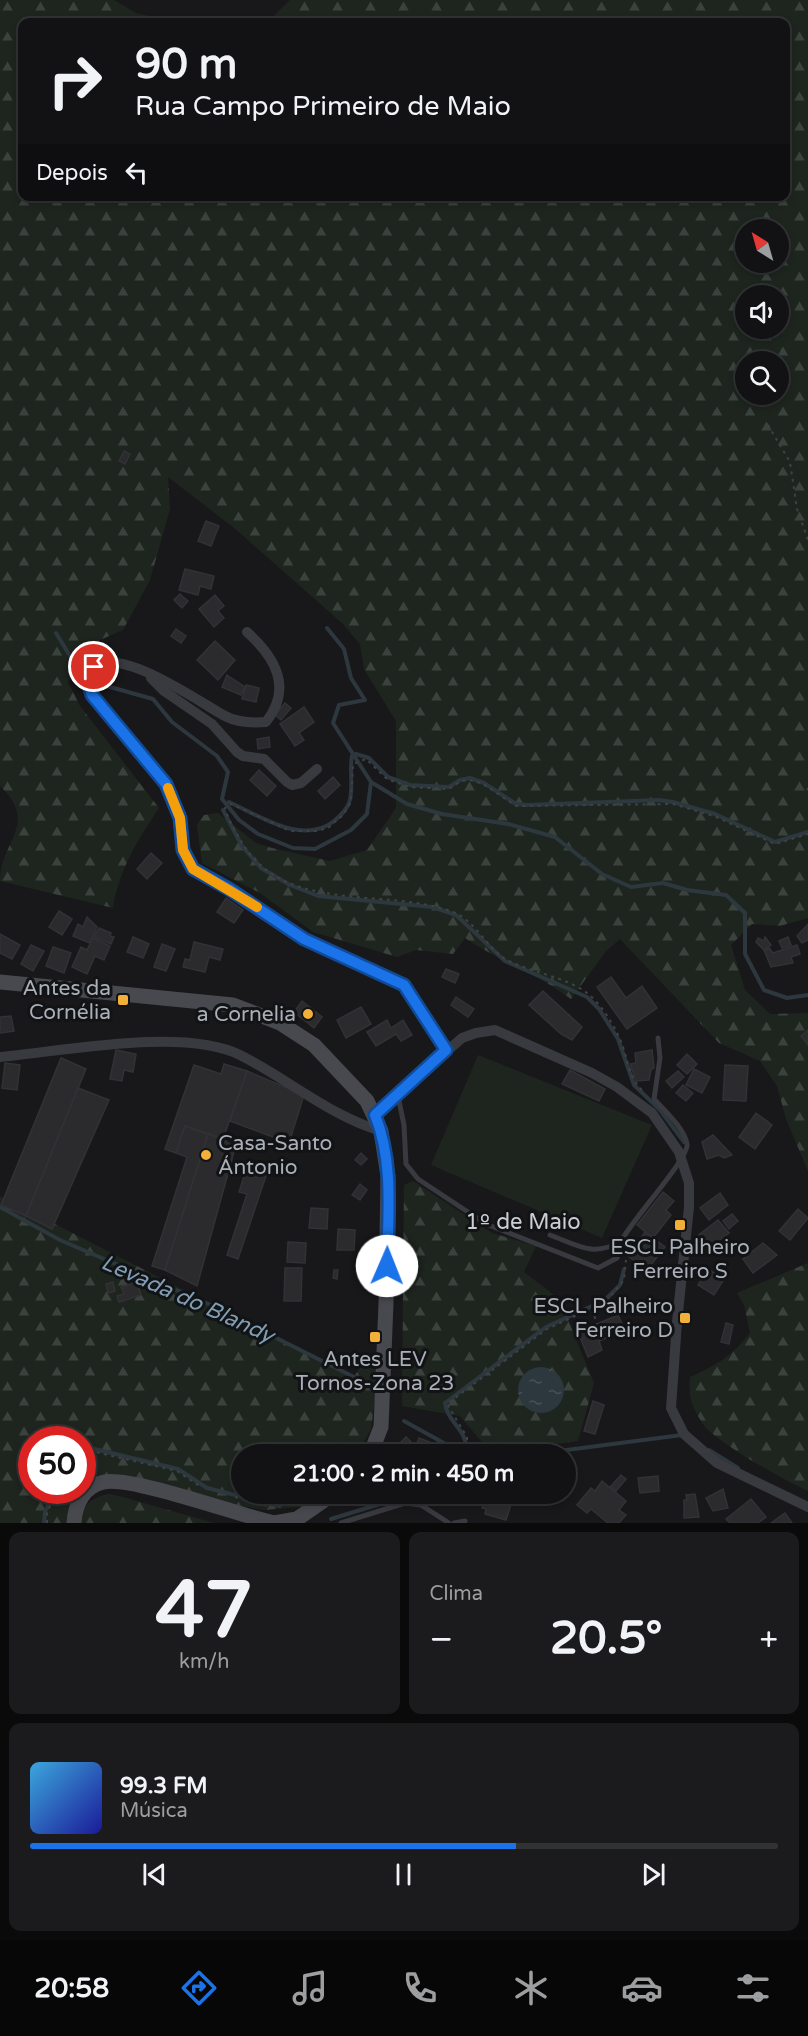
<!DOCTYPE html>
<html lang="pt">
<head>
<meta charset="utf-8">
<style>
  body { margin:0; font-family:"Varela Round",sans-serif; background:#1b1b1d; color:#f1f3f6; height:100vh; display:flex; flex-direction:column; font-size:22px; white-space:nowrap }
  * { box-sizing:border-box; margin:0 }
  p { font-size:20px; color:#9c9ea0 }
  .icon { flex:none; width:33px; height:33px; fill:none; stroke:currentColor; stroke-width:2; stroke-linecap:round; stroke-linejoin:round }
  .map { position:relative; height:1523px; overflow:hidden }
  .side { display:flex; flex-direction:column; gap:9px; padding:9px; background:#0a0a0b; flex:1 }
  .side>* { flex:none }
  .banner { position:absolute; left:18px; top:18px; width:772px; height:183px; border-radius:12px; box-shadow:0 3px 9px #0003,0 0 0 2px #313234; background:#121214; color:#f1f3f6; overflow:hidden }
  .needle { width:39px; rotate:323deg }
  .buttons { position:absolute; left:735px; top:219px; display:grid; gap:12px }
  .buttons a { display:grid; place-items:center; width:54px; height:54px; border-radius:50%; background:#121214; box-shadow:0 3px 9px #0003,0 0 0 2px #313234; font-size:30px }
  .speed { position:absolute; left:18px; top:1426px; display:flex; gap:12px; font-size:30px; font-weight:700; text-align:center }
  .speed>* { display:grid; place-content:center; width:78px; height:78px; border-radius:50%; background:#121214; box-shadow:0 3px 9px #0003,0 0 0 2px #313234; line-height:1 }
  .speed .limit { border:9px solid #d22; background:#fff; color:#111 }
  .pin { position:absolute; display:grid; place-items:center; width:51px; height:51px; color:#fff; margin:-26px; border:3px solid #fff; border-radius:50%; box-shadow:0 2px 6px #0007 }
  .me { position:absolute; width:66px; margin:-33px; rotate:1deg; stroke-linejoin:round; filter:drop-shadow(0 0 4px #0008) }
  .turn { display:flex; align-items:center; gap:21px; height:126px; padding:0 18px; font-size:27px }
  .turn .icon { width:78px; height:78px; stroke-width:2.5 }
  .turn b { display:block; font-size:42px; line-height:51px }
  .then { display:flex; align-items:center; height:57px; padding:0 18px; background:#0003; gap:12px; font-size:22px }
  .big { font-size:45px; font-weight:700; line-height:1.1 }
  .side .card { flex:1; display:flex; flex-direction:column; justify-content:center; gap:9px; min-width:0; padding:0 21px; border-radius:12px; background:#1b1b1d }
  .side .dial { align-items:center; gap:0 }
  .dial b { font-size:78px; line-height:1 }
  .song { display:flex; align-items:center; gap:18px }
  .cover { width:72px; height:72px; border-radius:9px; background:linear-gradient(135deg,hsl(200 70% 55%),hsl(240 70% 35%)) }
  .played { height:6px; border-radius:3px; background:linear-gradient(90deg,#1a73e8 65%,#313234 65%) }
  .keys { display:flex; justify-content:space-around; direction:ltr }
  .heat { display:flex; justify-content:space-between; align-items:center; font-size:33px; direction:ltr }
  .side .tiles { flex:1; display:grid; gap:9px; grid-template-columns:1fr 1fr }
  .card:last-child { grid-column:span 2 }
  .trip { position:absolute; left:231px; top:1444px; width:345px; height:60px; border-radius:30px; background:#121214; box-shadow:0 3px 9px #0003,0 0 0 2px #313234; font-weight:700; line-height:60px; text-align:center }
  .menu { display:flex; height:96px; justify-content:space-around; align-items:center; background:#070708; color:#9c9ea0 }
  .menu .icon { width:42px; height:42px }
  .menu .on { color:#1a73e8 }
  .menu b { font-size:27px; color:#f1f3f6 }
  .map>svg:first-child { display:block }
</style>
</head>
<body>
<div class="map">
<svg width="808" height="1523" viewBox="0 0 808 1523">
  <defs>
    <pattern id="forest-firs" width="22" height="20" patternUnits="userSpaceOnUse" patternTransform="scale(1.5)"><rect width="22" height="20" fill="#1d251e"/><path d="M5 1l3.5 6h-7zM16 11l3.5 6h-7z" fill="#3b423d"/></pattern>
    <pattern id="water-ripples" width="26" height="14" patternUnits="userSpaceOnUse" patternTransform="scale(1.5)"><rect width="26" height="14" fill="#2d373e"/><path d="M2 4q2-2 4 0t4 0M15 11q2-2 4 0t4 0" fill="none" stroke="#495158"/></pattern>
  </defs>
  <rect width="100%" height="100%" fill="#18181a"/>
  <g fill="url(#forest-firs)" fill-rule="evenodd">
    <path d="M0,0h114l22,13 37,9h-151v174h764v-174h-518l22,-22h518v918l-28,8 -28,-2 -21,21 14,45 25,24 38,-1v158l-22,-52 -9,-33 -17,-25 -41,-18 -99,-104 -14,12 -35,48c-33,-25 -72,-38 -106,-61l-12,16 -37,-4 -19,7 -84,-25 -53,-39 -58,-30 -5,-38 7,-10 14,-2 38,30 16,5 58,13 37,-11 29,-42v-87l-32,-52 -4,-25 -18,-21 -109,-96 -65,-50 2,32 -20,71 -27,50 -30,13 -25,39 12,24 79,102c-21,31 -40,62 -46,100l-113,-27c0,-40 40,-57 0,-95zM746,230h32v32h-32zM746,296h32v32h-32zM746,362h32v32h-32z"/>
    <path d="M413,1181l79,52 44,13 -12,26 39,30 1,8 30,73 -16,58 -87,12 -31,-37 -58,-10 2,-221z"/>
    <path d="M0,1196l354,181 13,-22 13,6 -9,68 -14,26h-115v39h83l-13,12 -48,4 -52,-9 -90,-26 -25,2 -14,10 -1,-47h-50v51h44l-9,32h-67z"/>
    <path d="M808,1263v228c-21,-9 -94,-50 -105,-67 -11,-16 -15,-28 -13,-47 26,-11 43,-22 60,-44l-6,-28 -7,-12z"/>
    <path d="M109,1494l14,3 91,26h-137c6,-17 14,-26 32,-29z"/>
  </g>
  <path fill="#1d251e" d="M478,1055l174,70 -50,113 -171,-73z"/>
  <circle fill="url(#water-ripples)" cx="541" cy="1390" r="23"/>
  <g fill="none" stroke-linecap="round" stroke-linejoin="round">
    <g stroke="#2d373e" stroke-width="4">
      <path d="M327,628l17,21 7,29 14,22 -26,5 -6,18 38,59 36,22 35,10 66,10 47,13 47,37 29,13 32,-4 24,7 39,5 19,18v41l19,36 23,8 21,-3"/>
      <path d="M56,633l25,41"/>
      <path d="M103,685l50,14 19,23 45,34 11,16 -6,27 17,21 19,14 35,14 22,1 36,-19 16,-16 4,-32"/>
      <path d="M356,754l13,4 19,19 22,8 39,2 11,-7 10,-2 14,5 32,21 11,1 132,-5 14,2 42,12 60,28 33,-10"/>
      <path d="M229,802c31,14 73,44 105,19 6,-5 12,-10 15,-18 5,-14 0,-32 3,-47"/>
      <path d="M223,810l19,36 19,22 29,17 28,11 114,11 24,8 49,46 82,36 12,12 19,30 16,46 26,25 24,32"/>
      <path d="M0,1207l60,33 153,66 141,71 20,14"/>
      <path d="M404,1421l47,26 35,8"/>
      <path d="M82,1446l96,23 29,19 73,18"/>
      <path d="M709,1450l29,18"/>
      <path d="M466,1452c3,-21 -19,-30 -21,-49l101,-76 59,-27 15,-15 4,-16"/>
      <path d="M464,1455h1"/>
      <path d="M528,1455l154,-20"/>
      <path d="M331,1519l49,-15 24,-10"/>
      <path d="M44,1523l1,-11 10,-21"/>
    </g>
  </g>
  <g fill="#2b2b2e" stroke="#323236" stroke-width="1.5">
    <path d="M124,451l6,3 -5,10 -6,-3z"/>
    <path d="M206,521l13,5 -8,20 -13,-5z"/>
    <path d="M185,569l29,7 -3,13 -11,-3 -2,9 -19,-5z"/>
    <path d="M180,594l8,7 -6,7 -8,-8z"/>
    <path d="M215,595l9,11 -6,5 6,7 -10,9 -15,-18z"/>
    <path d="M176,629l10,7 -5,7 -10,-7z"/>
    <path d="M215,641l20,19 -17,20 -21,-20z"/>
    <path d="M227,675l18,12 -4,8 -19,-8z"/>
    <path d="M246,685l13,3 -3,14 -14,-3z"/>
    <path d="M285,703l6,5 -10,12 -6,-5z"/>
    <path d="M304,707l10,15 -15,11 5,7 -9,6 -15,-22z"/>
    <path d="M269,737l1,10 -12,2 -1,-10z"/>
    <path d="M259,770l17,16 -9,10 -17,-16z"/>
    <path d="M333,777l7,8 -15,14 -7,-8z"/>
    <path d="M151,853l11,10 -15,16 -10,-10z"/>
    <path d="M226,898l17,12 -9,13 -17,-11z"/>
    <path d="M59,911l13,8 -10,16 -13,-8z"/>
    <path d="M87,917l10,10 -7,16 -17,-7 5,-12 5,3z"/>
    <path d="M808,924v16l-6,3 -5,-7z"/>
    <path d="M99,928l12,5 -1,3 4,1 -3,7 -17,-7z"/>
    <path d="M0,934l20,11 -8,14 -12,-6z"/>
    <path d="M133,937l16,7 -6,14 -16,-6z"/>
    <path d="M765,937l6,8 -7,5 -8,-8 2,-4 6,3z"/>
    <path d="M788,937l3,8 -9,3 -3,-7z"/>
    <path d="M93,938l17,8 -6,14 -9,-4 -8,18 -15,-7 9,-20 6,3z"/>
    <path d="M194,942l29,7 -3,11 -11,-3 -4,15 -22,-5 2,-8 5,1z"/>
    <path d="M162,944l13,5 -9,22 -12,-4z"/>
    <path d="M31,945l13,6 -11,20 -12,-7z"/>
    <path d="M797,945l3,9 -9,3 2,6 -22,4 -7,-17 5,-2 4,5z"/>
    <path d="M53,947l18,6 -7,20 -18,-7z"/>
    <path d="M446,969l13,5 -4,9 -13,-6z"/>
    <path d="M611,977l15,21 16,-12 15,22 -30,21 -30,-42z"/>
    <path d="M543,991l39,36 -10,13 -11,-6 -32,-29z"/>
    <path d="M456,997l18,12 -6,8 -17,-12z"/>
    <path d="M302,1001l20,16 -8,11 -20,-16z"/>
    <path d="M361,1007l10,17 -25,14 -9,-18z"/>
    <path d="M11,1016l3,15 -14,2v-16z"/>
    <path d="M387,1020l4,8 12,-8 9,15 -11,6 -5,-7 -20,12 -9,-14z"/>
    <path d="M808,1030v15l-7,-9z"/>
    <path d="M116,1050l20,4 -3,18 -9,-2 -2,11 -12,-2z"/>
    <path d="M652,1050l2,18 -3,2 -2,10 -13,1 -6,-17 6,-1 -1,-10z"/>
    <path d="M687,1054l10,10 -10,10 -10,-9z"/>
    <path d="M61,1058l25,11 -60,147 -25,-11z"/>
    <path d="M5,1063l15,2 -3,25 -15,-2z"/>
    <path d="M224,1064l23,7 -24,68 -38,-13 -9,27 -11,-4 29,-84 27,9z"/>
    <path d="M725,1065l23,1 -2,35 -23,-1z"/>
    <path d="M694,1069l16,8 -8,16 -16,-8z"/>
    <path d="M570,1070l35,19 -6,12 -37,-17z"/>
    <path d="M247,1071l57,24 -15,48 -59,-22z"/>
    <path d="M678,1071l6,6 -12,11 -6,-7z"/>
    <path d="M683,1085l10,8 -7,8 -10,-8z"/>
    <path d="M78,1088l31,12 -57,129 -26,-13z"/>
    <path d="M756,1113l16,12 -17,24 -16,-12z"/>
    <path d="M185,1126l23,8 -43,136 -13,-4 35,-109 -11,-4z"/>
    <path d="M208,1134l15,5 12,9 -38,138 -32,-16z"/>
    <path d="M713,1135l19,20 -8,3 -5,-3 -12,4 -5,-17z"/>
    <path d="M361,1153l6,6 -6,6 -6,-5z"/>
    <path d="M249,1161l20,6 -31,92 -11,-4 20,-61 -8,-2z"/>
    <path d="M360,1184l7,6 -7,10 -8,-5z"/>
    <path d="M663,1192l11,9 -8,9 5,5 -18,23 -16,-13z"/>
    <path d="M720,1193l8,12 -19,15 -9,-12z"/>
    <path d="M311,1208l17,1 -1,20 -18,-1z"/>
    <path d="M798,1209l10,9 -18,22 -11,-9z"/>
    <path d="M732,1214l6,7 -9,8 -6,-8z"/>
    <path d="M718,1220l11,13 -24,18 -10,-13z"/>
    <path d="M338,1229l17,1 -1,20h-17z"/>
    <path d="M645,1232l20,15 -18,23 -19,-14z"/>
    <path d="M288,1242l18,1 -1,20 -18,-1z"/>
    <path d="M763,1243l14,12 -24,18 -10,-14z"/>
    <path d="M285,1268h17l-1,33h-17z"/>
    <path d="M708,1269l16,10 -10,16 -16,-10z"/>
    <path d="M334,1270h4l-1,9 -4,-1z"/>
    <path d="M113,1282l2,9 -7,2 -2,-9z"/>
    <path d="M137,1282l4,13 -22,7 -2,-6 7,-2 -3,-7z"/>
    <path d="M618,1315l7,15 -26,11 3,9 -14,7 -10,-25z"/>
    <path d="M726,1323l7,2 -4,19 -8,-2z"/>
    <path d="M593,1401l11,4 -9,29 -11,-3z"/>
    <path d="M406,1437l7,7 -9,9 -7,-7z"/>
    <path d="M419,1438l18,7 -4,10h-21z"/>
    <path d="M621,1475l5,4 -10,12 -6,-4z"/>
    <path d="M658,1476l1,15 -19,2 -2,-15z"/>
    <path d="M602,1481l24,20 -7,9 7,5 -7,8h-11l-17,-14 -4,4 -10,-8 14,-17 4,3z"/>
    <path d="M723,1489l5,19 -15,3 -7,-13z"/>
    <path d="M492,1494l22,1 -8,25 -21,-6 1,-5 -4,-1 4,-12 5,1z"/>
    <path d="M695,1494l4,23 -15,1v-18h3l-1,-5z"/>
    <path d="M751,1499l15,18 -8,6h-28l-4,-4z"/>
    <path d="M785,1513l7,10h-21z"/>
  </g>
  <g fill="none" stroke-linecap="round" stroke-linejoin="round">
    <g stroke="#3f4146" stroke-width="2" stroke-dasharray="3 4.5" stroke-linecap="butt">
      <path d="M768,425l22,37 7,47 11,31"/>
      <path d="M807,790l1,-2"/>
      <path d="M642,1090c-15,-14 -14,-35 -23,-53 -7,-15 -19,-34 -32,-44 -23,-17 -55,-20 -80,-33 -20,-11 -32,-40 -54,-48 -69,-26 -168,4 -212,-71 -6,-11 -13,-21 -16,-33l6,-4 59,27h27l11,-3 15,-13 8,-13 2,-38 13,-5 21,20 22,8 40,2 12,-8 9,-1 13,4 33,22 157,-2 41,12 61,28 33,-10"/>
      <path d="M592,1309l5,15"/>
      <path d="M82,1449l95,22 24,16"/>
      <path d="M467,1455v-18l-20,-33 100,-75 59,-27 18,-22 2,-20"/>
      <path d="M235,1497l43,12"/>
      <path d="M47,1523v-11l11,-21"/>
    </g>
    <g stroke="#393a3f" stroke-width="5">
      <path d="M398,1096l6,29 2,39 12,15 68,45 112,44 19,-10c2,-5 2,-12 5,-18 9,-19 68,-83 65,-96 -3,-16 -22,-33 -33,-45l6,-41 -2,-20"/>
      <path d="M550,1235c27,10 44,23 71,6"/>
      <path d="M341,1523l64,-20 16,2 28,18"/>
      <path d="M454,1523l11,-2"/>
    </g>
    <g stroke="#393a3f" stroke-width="10">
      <path d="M247,632c28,25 46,56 19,90 -13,1 -30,0 -41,-6 -25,-13 -118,-81 -136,-41v13l77,96 14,34 3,32 10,19 36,20 76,50 99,46 42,65"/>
      <path d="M151,678l13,13 48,33 25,28 6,4 21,3 23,23 5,3 9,-2 16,-14"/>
      <path d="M0,1057c64,-6 184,-30 240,-2 48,24 90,61 141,76"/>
      <path d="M374,1115l88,-77 14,-5 19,-3 97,43 25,14 35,26 27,39 10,31v24l-12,115 -6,86 13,26 33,29 91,44"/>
    </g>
    <g stroke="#47494f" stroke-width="15">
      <path d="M0,982l233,23 47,18 34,22 53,56 14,30 7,45 -2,127 -5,124 -11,28"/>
      <path d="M74,1523c1,-19 10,-37 30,-41 27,-6 135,33 170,41l23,-4 36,-25"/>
    </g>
  </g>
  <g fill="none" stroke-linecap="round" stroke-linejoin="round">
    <defs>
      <path id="route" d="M94,667l-7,13 5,15 74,89 14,34 3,32 10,19 36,20 75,50 100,46 42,65 -71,65c19,47 13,101 12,151"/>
    </defs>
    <use href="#route" stroke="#114b97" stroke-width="15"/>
    <use href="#route" stroke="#1a73e8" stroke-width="10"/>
    <path stroke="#f59e0b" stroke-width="10" d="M168,788l12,30 3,32 10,19 64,38"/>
  </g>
  <g fill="#f2b038" stroke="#121315" stroke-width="2">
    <rect x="117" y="994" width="12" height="12" rx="3"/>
    <circle cx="308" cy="1014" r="6"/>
    <circle cx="206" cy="1155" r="6"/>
    <rect x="674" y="1219" width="12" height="12" rx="3"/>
    <rect x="679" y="1312" width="12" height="12" rx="3"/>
    <rect x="369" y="1331" width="12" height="12" rx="3"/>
  </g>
  <g text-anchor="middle" stroke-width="6" stroke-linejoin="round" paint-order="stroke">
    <g font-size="21" fill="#aaafb9" stroke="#121315" text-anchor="end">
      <text x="111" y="995">Antes da<tspan x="111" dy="24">Cornélia</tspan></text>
      <text x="296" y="1021">a Cornelia</text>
      <text x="218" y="1150" text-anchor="start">Casa-Santo<tspan x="218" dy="24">Ántonio</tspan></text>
      <text x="680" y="1254" text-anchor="middle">ESCL Palheiro<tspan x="680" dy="24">Ferreiro S</tspan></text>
      <text x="673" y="1313">ESCL Palheiro<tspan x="673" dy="24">Ferreiro D</tspan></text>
      <text x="375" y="1366" text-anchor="middle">Antes LEV<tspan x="375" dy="24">Tornos-Zona 23</tspan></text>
    </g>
    <g font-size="22" fill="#cbced5" stroke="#121315">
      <text x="523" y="1229">1º de Maio</text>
    </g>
    <g font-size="22" font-style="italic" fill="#819db4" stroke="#121315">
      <text transform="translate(188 1298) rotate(24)" y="8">Levada do Blandy</text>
    </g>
  </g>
</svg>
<div class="buttons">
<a><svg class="needle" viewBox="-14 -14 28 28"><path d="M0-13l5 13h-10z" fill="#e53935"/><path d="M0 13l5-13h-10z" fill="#9c9ea0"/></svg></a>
<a><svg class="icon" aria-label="sound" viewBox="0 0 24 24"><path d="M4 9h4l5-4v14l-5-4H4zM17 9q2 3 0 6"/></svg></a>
<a><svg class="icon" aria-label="search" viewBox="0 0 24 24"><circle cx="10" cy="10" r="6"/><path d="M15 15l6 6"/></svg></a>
</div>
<div class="speed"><div class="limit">50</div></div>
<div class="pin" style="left:94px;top:667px;background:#d93025"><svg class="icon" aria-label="arrive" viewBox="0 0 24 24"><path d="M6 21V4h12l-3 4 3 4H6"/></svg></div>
<svg class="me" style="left:387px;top:1266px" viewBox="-20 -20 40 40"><circle r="19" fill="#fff"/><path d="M0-13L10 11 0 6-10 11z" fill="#1a73e8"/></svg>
<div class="trip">21:00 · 2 min · 450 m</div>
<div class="banner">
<div class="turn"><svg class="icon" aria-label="right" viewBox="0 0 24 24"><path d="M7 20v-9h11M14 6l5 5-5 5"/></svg><div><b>90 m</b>Rua Campo Primeiro de Maio</div></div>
<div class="then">Depois<svg class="icon" aria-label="left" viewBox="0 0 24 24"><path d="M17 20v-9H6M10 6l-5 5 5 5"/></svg></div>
</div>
</div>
<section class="side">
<div class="tiles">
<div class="card dial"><b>47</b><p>km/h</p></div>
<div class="card"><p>Clima</p>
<div class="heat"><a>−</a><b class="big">20.5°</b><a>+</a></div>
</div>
<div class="card">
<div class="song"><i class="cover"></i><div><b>99.3 FM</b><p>Música</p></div></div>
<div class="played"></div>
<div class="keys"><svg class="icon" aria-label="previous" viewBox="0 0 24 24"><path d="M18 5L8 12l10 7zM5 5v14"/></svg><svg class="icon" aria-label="pause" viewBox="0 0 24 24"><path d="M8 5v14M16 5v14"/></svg><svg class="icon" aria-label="next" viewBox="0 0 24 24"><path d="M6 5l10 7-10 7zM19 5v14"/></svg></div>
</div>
</div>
</section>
<nav class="menu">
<b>20:58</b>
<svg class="icon on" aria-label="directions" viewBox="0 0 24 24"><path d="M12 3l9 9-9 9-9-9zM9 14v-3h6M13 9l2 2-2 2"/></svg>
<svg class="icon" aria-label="music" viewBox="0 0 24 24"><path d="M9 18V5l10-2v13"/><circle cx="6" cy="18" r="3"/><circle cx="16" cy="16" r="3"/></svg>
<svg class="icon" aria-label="phone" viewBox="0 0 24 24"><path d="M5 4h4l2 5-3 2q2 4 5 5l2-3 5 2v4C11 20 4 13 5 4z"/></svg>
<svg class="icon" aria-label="climate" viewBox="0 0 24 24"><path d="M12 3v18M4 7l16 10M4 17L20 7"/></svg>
<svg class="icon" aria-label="car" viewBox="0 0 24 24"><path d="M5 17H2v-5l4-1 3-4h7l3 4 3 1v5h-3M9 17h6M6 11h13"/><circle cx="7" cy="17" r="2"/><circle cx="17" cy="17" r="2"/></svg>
<svg class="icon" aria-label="filters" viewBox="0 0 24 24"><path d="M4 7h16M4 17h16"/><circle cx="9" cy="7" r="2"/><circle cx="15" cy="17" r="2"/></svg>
</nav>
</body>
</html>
